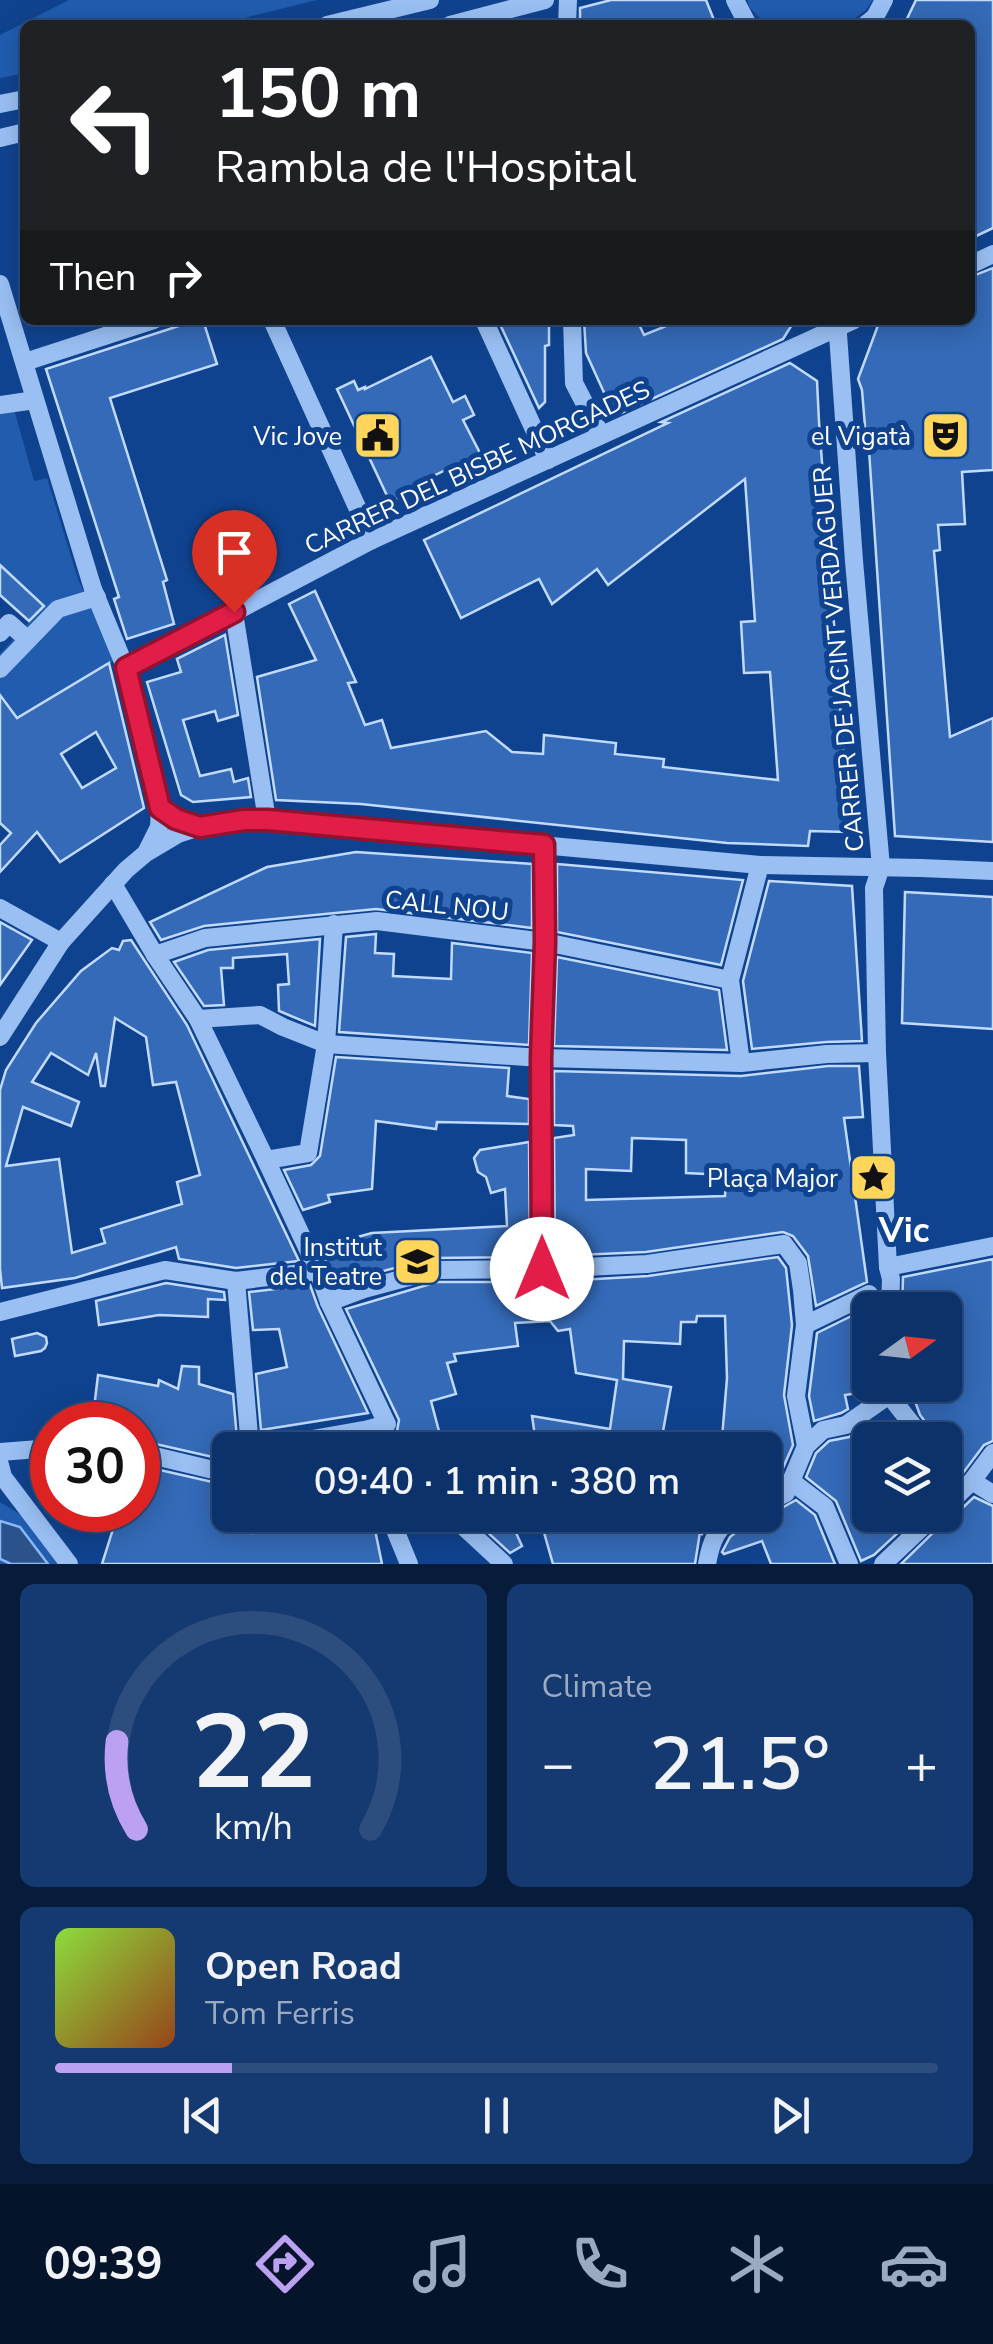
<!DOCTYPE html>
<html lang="en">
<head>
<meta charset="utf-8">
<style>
  body { margin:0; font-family:"Nunito Sans",sans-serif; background:#153a71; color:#f1f3f6; height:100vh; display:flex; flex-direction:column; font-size:38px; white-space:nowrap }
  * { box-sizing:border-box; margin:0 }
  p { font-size:32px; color:#9aaac1 }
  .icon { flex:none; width:55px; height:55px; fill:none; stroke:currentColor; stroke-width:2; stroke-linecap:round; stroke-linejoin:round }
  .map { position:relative; height:1564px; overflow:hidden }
  .sheet { display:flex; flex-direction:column; gap:20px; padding:20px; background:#071c3b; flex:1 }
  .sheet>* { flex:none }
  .guide { position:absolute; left:20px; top:20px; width:955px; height:305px; border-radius:15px; box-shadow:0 5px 25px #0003,0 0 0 2px #2c4d7e; background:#202124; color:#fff; overflow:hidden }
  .needle { width:65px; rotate:75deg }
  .buttons { position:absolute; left:852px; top:1292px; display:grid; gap:20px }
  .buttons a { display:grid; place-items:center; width:110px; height:110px; border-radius:15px; background:#0c326b; box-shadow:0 5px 25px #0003,0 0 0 2px #2c4d7e; font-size:50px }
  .speed { position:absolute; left:30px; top:1402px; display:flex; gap:20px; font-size:50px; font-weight:700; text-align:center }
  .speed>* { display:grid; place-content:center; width:130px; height:130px; border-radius:50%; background:#0c326b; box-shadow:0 5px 25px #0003,0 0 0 2px #2c4d7e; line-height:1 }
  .speed .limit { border:15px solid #d22; background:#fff; color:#111 }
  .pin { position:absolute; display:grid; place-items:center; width:85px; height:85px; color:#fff; margin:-102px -42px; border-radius:50% 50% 50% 0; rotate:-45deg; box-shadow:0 0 10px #0007 }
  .pin .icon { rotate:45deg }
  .me { position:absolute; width:110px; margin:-55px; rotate:0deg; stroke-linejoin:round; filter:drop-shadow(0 0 8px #0008) }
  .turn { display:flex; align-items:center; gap:35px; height:210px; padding:0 30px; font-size:45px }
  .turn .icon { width:130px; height:130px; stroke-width:2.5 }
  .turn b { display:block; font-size:70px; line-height:85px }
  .then { display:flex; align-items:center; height:95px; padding:0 30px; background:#0003; gap:20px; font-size:38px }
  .big { font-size:75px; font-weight:600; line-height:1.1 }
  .sheet .tile { flex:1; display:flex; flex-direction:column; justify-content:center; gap:15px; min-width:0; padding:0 35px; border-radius:15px; background:#153a71 }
  .sheet .dial { align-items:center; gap:0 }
  .dial svg { height:260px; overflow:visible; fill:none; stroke:#2c4d7e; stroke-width:7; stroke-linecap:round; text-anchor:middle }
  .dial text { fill:#f1f3f6; stroke:none }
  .song { display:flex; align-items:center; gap:30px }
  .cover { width:120px; height:120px; border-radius:15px; background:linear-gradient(135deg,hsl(90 70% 55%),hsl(20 70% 35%)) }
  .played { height:10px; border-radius:5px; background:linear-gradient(90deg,#bca0f2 20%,#2c4d7e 20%) }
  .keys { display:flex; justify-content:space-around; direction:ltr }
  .heat { display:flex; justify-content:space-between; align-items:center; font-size:55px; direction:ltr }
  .sheet .tiles { flex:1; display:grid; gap:20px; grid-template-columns:1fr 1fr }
  .tile:last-child { grid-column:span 2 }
  .trip { position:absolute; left:212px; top:1432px; width:570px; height:100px; border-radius:15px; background:#0c326b; box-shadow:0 5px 25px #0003,0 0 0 2px #2c4d7e; font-weight:600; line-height:100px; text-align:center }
  .menu { display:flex; height:160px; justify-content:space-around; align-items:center; background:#05142b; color:#9aaac1 }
  .menu .icon { width:70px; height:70px }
  .menu .active { color:#bca0f2 }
  .menu b { font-size:45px; color:#f1f3f6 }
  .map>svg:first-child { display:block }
</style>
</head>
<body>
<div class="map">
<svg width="993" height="1564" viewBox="0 0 993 1564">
  <rect width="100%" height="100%" fill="#10438f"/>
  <g fill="#215caf">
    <path d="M69,0h248l-101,25h-191v48l-25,5v-43z"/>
    <path d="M747,0h126l-7,10 -21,15h-78l-17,-17z"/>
    <path d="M14,409l20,72 13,-3 31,101 37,81 -98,59 -17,-24v-41l44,-48 -44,-41v-154z"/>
    <path d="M0,1502l31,19 34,43h-65z"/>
  </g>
  <path fill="#2b528a" stroke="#8ab9f7" stroke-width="2.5" d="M0,1521l20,6 28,37h-37l-11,-5z"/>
  <g fill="#346ab7" stroke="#c1dafe" stroke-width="2.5" fill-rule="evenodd">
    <path d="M611,0h95l10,25h-136v-17z"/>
    <path d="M916,0h77v228l-23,11v-214h-66z"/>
    <path d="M993,268v202l-31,2 3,52 -27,1 2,25 -6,1 16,186 43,-19v124l-98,-6 -26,-386 -2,1 -5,-61 -4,-11 22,-59h90v-43z"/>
    <path d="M197,320h6l14,44 -107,34 57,182 -4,2 11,42 -47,15 -13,-40 5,-2 -73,-228z"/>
    <path d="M498,320h51v25l-4,1v56l-6,6z"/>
    <path d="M584,320h53l7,15 37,-15h114l-12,19 -164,75 -8,-6 -25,-55z"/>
    <path d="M431,357l22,45 12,-6 9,19 -11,5 17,33 -69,34 2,4 -23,11 -53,-113 17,-8 4,9 7,-3v2z"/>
    <path d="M790,363l27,18 2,41 27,363h-2l2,47 -36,-1 -2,15 -81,-3 -366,-39 -85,-4 -19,-123 59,-17 -27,-56 26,-13 41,91 -8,1 17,42 17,-5 9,28 95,-17 26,21 31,2 1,-19 72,8 -1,11 49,5 -1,8 115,13 -8,-108 -26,1 -3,-51 14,-1 -10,-142 -137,106 -11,-16 -45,35 -13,-25 -78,39 -37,-78 244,-117 -7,-1z"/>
    <path d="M0,565l44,41 -15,15 -29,-26z"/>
    <path d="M225,635l13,80 -20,6 -3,-10 -32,9 17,56 31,-7 3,13 14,-4 3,19 -58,5 -12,-7 -34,-113 34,-10 -4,-13z"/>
    <path d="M109,663l35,145 -84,54 -23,-30 -37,40v-27l11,-12 -11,-10v-128l17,23zM96,732l20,36 -34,20 -21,-34z"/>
    <path d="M356,852l176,12v64l-156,-19 -172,17 -43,14 -11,-18 117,-55z"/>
    <path d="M557,864l186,16 -22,85 -164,-33z"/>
    <path d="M769,881l83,5 10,155 -36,1 -74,7 -9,-68z"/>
    <path d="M905,892l88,5v132l-91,-6z"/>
    <path d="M0,922l32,18 -32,45z"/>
    <path d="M376,934l-1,19 19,1 -1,22 58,3 1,-36 80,10 -3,92 -190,-13 7,-95z"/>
    <path d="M320,939l-5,87 -36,-15 -1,-26 11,-1 -2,-30 -54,4v10h-12l3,37 -20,1 -30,-44 34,-12z"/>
    <path d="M131,940l56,85 112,236 -63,7 -57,-9 -3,-12 -101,31 -73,10 -2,-19v-179l6,-20 30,-47 45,-52 31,-23 7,2 4,-9zM115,1018l31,19 7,48 23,-3 24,93 -23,7 5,22 -81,25 4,14 -33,10 -13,-94 -53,7 17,-59 48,19 8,-24 -47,-20 19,-29 37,22 8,-22 5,33h4z"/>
    <path d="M557,957l162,33 8,60 -173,-4z"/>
    <path d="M336,1057l173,11 -2,28 22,3v25l-92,-2 -1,7 -60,-8 -4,68 -44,6 2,7 -27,8 -19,-40 27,-5 9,-9z"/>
    <path d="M828,1066h31l4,51 -19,1 23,164 -51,24 -8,-50 -15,-20 -10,-4 -137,20 -91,4 -1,-118 20,-3 -1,-9 -19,-1v-54l187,5zM632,1138l54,2v33l40,2 -1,21 -139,4v-31l45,2z"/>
    <path d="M529,1142l1,115 -98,1 -71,19 -24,9 -17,-39 52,-14 135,-7 -2,-37 -14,4 -5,-16 -8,-5 -4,-14 6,-8z"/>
    <path d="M778,1257l8,11 6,57 -8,70 9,50 -17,39 -11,5v-39h-44l6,-72 -2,-62h-28l-1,6h-15l-1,22 -56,-3 -1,38 48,8 -9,50 31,5v8h-170l12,-14 -3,-20 78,13 7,-49 -41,-7 -6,-44 -12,2 -8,-10 -35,2 3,23 -64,8 2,7 -9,2 9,31 -25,7 13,49h-58l-2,-12 13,-7 2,-11 -53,-111 91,-27h107l104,-6z"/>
    <path d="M993,1259v182l-9,4 -21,28 -18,17v-50h-15v-12l-10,-13 -11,-30h36v-75h-43l1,-33z"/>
    <path d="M166,1283l58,9 1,8 -17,-1v18l-49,-2 -60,10 -3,-24z"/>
    <path d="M310,1285l8,22 50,106 -107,17 -5,-56 31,-7 -8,-38 -26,1 -4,-38z"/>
    <path d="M878,1303v7h-8v81l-25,4 3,14 -7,4 -27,8 -5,-25 8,-63z"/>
    <path d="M37,1333l9,4 1,6 -2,5 -4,3 -26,5 -3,-17z"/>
    <path d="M182,1366l17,1v17l34,10 5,56h-8v11l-92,-21v-15h-46l6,-50 60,11 1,-6 19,9z"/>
    <path d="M861,1430h9v85h47l-43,40 -13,6 -25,-60 -30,-24 10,-24 13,-12 20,-4z"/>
    <path d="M138,1465l92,21v29h23v18l70,-18h49l10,49h-280l17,-54h19z"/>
    <path d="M974,1497l19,9v58h-92l46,-45 7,-3z"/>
    <path d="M796,1500l19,15 20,49h-64l-9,-23 -38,13 -2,-2 8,-15 19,-15 2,-7h18z"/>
    <path d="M482,1515h26l14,31 -12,7 -38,-35z"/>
    <path d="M539,1515h177l-14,19 -2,-2 -5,32h-142z"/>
  </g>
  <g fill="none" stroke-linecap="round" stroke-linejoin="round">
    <g stroke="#99bff3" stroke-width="18">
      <path d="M735,0l13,25"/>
      <path d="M327,25l103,-25"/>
      <path d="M450,25l95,-25"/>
      <path d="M567,25l1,-25"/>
      <path d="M865,25l10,-8 9,-17"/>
      <path d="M0,104l25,-5"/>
      <path d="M0,138l25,-6"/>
      <path d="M970,265l23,-11"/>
      <path d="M0,284l93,305 33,80 34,139 -1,19 -12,24"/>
      <path d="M272,320l100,220"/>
      <path d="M484,320l64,140"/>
      <path d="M572,320l2,63 27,52"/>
      <path d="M837,320l17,241 27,306 -7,21 3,165 11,214 3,12 -1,31"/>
      <path d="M25,362l129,-42"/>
      <path d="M0,405l35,-5"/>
      <path d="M234,613l33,207"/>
      <path d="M0,633l9,-10 19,17"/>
      <path d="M0,669l58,-60 39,-12"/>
      <path d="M126,669l246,-129 482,-220"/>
      <path d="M113,884l42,71 43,64 68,141 52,111 11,31 58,122 -18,5 -119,21"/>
      <path d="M0,908l61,34"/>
      <path d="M155,955l50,-17 172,-17 168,21 185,38"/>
      <path d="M198,1019l62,-4 23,12 43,17 215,14 200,5 86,-9 50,-1"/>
      <path d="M0,1037l61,-95 65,-72 20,-17 32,-19 22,-7 44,-7h23l493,45 161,3 72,3"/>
      <path d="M741,1063l-11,-83 30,-115"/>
      <path d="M266,1160l42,-7 18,-109 8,-120"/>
      <path d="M888,1267l105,-21"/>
      <path d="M543,1269l-2,-211 4,-116 -1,-97"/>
      <path d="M236,1281l14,167"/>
      <path d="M329,1302l35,-13 71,-19 108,-1 104,-5 137,-20 14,19 4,27 3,35 -9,71 10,50"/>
      <path d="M0,1312l165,-42 71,11 82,-10"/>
      <path d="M805,1325l64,-31"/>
      <path d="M889,1395l29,37 -1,8"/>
      <path d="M369,1429l5,21"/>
      <path d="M0,1452l52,-4"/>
      <path d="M138,1452l92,22"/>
      <path d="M0,1465l3,12 66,87"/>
      <path d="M791,1481l34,26 24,57"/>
      <path d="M972,1481l21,13"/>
      <path d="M765,1503l21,-10 20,-47 17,-16 23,-5 43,-30v-10"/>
      <path d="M945,1507l27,-26 21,-28"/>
      <path d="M389,1515l20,49"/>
      <path d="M451,1515l53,49"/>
      <path d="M707,1564c4,-23 10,-39 32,-49"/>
      <path d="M883,1564l52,-49"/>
    </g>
  </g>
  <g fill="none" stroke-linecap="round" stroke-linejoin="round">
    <defs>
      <path id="route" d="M234,612l-108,56 34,140 16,11 24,8 44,-7h24l276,25 1,97 -4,116 1,211"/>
    </defs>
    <use href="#route" stroke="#92132f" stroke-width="25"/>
    <use href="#route" stroke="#e11d48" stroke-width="18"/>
  </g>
  <defs>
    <symbol id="civic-square" viewBox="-11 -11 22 22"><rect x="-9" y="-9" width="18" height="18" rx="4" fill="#ffd55b" stroke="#10438f"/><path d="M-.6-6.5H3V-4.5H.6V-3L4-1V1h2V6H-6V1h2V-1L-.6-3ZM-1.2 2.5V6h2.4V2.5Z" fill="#111"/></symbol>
    <symbol id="theatre-square" viewBox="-11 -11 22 22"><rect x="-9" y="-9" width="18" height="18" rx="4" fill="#ffd55b" stroke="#10438f"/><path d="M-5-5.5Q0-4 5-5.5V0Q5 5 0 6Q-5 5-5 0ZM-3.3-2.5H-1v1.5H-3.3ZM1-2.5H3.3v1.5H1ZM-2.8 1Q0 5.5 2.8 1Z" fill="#111"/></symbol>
    <symbol id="sight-square" viewBox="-11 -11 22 22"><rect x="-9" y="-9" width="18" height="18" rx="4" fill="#ffd55b" stroke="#10438f"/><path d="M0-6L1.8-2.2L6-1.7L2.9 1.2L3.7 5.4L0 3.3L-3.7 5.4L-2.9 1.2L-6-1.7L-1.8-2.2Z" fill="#111"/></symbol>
    <symbol id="university-square" viewBox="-11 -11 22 22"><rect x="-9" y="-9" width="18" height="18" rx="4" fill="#ffd55b" stroke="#10438f"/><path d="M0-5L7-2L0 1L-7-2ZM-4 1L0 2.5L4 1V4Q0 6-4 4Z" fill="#111"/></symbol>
  </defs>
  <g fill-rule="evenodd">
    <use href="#civic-square" x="350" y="408" width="55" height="55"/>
    <use href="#theatre-square" x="918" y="408" width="55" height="55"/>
    <use href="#sight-square" x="846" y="1150" width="55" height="55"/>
    <use href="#university-square" x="390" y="1234" width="55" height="55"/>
  </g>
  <g text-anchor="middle" stroke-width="10" stroke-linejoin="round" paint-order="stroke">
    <g font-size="25" fill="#fff" stroke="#10438f" text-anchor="end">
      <text x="342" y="445">Vic Jove</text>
      <text x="911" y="445">el Vigatà</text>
      <text x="838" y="1187">Plaça Major</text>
      <text x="382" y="1256">Institut<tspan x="382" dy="29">del Teatre</tspan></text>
    </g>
    <g font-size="25" fill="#fff" stroke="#10438f">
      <text transform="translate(477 467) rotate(-25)" y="9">CARRER DEL BISBE MORGADES</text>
      <text transform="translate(838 659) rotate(-95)" y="9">CARRER DE JACINT VERDAGUER</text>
      <text transform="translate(447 905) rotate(6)" y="9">CALL NOU</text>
    </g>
    <g font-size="35" font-weight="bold" fill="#fff" stroke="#10438f">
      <text x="904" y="1242">Vic</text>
    </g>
  </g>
</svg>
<div class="buttons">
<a><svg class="needle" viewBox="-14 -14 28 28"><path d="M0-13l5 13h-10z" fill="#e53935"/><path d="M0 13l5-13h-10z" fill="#9aaac1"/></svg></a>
<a><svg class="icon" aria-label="layers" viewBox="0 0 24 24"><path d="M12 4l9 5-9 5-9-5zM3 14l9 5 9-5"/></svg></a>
</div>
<div class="speed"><div class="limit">30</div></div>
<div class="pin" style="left:234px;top:612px;background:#d93025"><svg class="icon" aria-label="arrive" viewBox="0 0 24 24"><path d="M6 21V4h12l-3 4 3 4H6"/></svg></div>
<svg class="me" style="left:542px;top:1269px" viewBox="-20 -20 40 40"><circle r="19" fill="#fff"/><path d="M0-13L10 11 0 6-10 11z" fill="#e11d48"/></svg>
<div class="trip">09:40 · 1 min · 380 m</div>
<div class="guide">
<div class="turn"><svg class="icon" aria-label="left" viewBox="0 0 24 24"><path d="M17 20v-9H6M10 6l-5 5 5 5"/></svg><div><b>150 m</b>Rambla de l'Hospital</div></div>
<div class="then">Then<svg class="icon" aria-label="right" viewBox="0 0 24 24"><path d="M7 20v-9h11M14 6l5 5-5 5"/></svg></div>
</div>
</div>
<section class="sheet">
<div class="tiles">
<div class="tile dial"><svg viewBox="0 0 100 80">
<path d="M14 69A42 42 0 1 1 86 69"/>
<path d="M14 69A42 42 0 0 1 8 42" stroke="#bca0f2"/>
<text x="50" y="56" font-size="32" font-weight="700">22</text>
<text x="50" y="72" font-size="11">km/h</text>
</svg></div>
<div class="tile"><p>Climate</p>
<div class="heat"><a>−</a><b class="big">21.5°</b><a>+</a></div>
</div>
<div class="tile">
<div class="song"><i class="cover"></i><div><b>Open Road</b><p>Tom Ferris</p></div></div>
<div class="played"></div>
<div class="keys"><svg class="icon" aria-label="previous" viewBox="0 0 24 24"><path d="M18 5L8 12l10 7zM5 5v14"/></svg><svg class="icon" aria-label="pause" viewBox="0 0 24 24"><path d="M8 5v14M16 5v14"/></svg><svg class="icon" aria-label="next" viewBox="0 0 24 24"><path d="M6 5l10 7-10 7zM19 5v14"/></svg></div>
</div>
</div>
</section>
<nav class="menu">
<b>09:39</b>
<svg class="icon active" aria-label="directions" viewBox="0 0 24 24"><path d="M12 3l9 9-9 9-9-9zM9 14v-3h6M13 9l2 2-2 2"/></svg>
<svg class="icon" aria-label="music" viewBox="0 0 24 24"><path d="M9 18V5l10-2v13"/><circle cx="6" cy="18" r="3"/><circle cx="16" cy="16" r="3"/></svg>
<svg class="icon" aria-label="phone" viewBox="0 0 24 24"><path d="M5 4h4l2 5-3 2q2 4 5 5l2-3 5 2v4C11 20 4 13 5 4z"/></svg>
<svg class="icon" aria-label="climate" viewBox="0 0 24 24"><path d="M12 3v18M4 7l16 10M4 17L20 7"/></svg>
<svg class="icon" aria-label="car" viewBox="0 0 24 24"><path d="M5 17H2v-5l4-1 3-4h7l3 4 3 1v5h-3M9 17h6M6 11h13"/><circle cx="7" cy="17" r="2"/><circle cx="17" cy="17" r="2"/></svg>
</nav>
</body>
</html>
